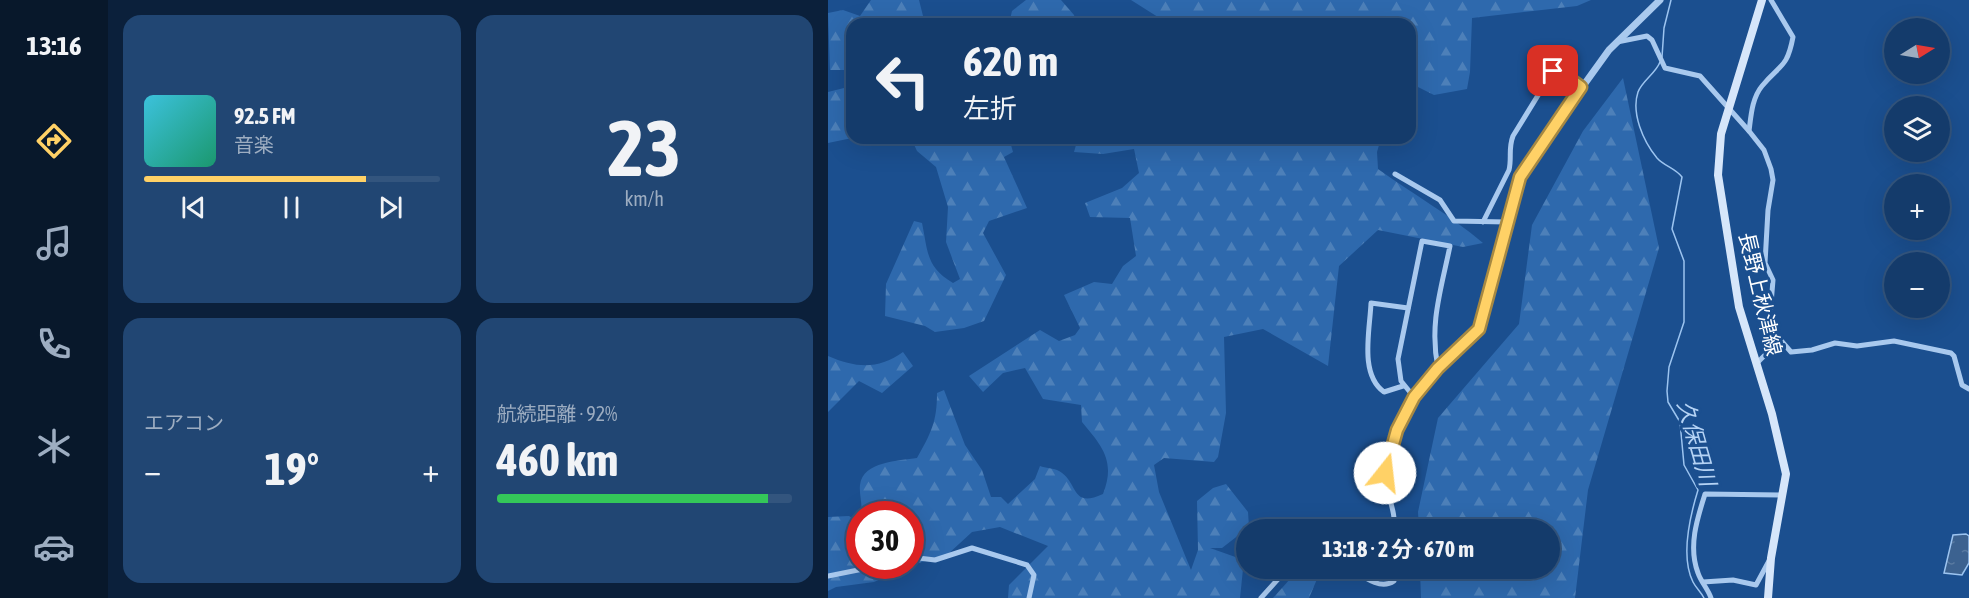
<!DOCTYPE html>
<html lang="ja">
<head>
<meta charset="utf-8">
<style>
  body { margin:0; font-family:"Asap Condensed","Noto Sans JP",sans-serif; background:#214673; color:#f1f3f6; height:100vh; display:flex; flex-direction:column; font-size:22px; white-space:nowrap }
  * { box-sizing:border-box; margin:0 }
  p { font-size:20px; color:#9dadc1 }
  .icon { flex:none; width:33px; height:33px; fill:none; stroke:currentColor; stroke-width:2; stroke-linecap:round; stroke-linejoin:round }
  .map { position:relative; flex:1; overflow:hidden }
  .details { display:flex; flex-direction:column; gap:15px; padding:15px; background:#0b203b; width:720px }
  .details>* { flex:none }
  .hud { position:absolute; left:18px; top:18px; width:570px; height:126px; border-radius:18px; box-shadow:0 6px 24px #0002,0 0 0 2px #33557e; background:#143b6b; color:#f1f3f6; overflow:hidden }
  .needle { width:39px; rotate:79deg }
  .fabs { position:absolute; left:1056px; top:18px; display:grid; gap:12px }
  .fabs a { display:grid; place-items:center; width:66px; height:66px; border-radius:50%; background:#143b6b; box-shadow:0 6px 24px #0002,0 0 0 2px #33557e; font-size:30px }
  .speed { position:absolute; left:18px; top:501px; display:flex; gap:12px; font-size:30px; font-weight:700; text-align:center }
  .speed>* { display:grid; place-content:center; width:78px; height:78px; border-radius:50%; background:#143b6b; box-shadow:0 6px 24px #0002,0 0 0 2px #33557e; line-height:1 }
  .speed .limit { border:9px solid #d22; background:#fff; color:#111 }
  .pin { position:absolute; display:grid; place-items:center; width:51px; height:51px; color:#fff; margin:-26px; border-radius:12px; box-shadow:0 3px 9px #0006 }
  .me { position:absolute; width:66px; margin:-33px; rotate:16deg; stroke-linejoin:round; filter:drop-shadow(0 0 4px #0008) }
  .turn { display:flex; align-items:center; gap:21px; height:126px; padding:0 18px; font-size:27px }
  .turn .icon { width:78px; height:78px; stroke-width:2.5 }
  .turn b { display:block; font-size:42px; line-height:51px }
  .big { font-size:45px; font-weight:700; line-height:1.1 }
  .details .card { flex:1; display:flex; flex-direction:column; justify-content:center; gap:9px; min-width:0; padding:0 21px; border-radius:18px; background:#214673 }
  .details .dial { align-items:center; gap:0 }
  .dial b { font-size:78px; line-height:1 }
  .song { display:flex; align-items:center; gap:18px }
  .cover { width:72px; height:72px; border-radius:9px; background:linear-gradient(135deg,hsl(190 70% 55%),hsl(160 70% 35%)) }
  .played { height:6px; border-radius:3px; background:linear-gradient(90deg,#ffd166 75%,#33557e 75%) }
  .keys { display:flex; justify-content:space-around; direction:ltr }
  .heat { display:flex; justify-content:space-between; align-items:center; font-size:33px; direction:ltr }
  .charge { height:9px; border-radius:4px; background:linear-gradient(90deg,#34c759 92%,#33557e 0) }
  .details .tiles { flex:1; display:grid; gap:15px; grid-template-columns:repeat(2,1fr) }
  .trip { position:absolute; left:408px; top:519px; width:324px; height:60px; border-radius:30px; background:#143b6b; box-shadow:0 6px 24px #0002,0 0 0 2px #33557e; font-weight:700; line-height:60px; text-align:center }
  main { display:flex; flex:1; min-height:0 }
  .dock { display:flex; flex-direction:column; width:108px; justify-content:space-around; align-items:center; background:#08182b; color:#9dadc1 }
  .dock .icon { width:42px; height:42px }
  .dock .on { color:#ffd166 }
  .dock b { font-size:27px; color:#f1f3f6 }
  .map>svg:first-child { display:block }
</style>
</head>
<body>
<main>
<nav class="dock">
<b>13:16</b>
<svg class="icon on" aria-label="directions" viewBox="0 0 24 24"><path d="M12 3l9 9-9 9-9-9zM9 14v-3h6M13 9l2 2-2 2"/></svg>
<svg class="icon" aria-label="music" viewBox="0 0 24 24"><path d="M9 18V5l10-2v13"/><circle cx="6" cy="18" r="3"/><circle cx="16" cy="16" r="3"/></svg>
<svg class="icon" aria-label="phone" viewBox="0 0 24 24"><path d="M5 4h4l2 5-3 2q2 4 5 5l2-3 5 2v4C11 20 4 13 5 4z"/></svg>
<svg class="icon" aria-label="climate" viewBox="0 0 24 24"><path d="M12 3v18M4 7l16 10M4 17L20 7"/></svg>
<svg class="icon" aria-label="car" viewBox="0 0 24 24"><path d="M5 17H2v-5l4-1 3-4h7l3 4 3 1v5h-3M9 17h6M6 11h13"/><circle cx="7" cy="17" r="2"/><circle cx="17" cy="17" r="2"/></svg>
</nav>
<section class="details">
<div class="tiles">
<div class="card">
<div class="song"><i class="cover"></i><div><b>92.5 FM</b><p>音楽</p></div></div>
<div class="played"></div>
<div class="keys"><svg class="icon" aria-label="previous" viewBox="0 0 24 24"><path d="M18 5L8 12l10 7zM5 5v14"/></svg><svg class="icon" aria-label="pause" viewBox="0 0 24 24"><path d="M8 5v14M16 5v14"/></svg><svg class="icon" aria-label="next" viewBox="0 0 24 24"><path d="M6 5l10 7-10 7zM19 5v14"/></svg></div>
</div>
<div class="card dial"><b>23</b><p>km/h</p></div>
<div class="card"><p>エアコン</p>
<div class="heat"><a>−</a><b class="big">19°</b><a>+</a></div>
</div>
<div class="card"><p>航続距離 · 92%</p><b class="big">460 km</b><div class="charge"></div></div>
</div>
</section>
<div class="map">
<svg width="1141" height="598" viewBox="0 0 1141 598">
  <defs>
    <pattern id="forest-firs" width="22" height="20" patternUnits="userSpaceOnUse" patternTransform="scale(1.5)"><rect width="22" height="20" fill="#2e69ad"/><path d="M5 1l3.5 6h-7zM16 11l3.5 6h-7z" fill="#4d80b9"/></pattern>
    <pattern id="water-ripples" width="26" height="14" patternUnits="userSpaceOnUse" patternTransform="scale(1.5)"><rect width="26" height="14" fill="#3c6290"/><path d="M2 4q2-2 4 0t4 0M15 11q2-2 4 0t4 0" fill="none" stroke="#597aa1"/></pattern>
  </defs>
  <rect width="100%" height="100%" fill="#1b4f8f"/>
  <g fill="url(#forest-firs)">
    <path d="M43,0h48l6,24h-73v46h-22l-2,-57 15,-3 17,6z"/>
    <path d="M198,0h35l13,15 2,9h-67l3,-13z"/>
    <path d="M303,0h460l-14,6 -105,12 -2,54 -3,17 -33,6 -24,-12v-59h-241z"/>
    <path d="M795,78l36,170 -71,242 -13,108h-154l-1,-29 130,-1v-38l-131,-1 -1,-17 20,-94 81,-94 13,-99 51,-94z"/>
    <path d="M24,86v52l-24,5v-51z"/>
    <path d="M83,138h98l4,14 -9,5 23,51 -38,13 -6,12 23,42 -22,46 -20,7 -29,4 -10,-6 -40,-10 1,-32 28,-63 8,2c6,29 4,44 31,60l7,-4 -14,-37 2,-35 -12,-40 -19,-16z"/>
    <path d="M250,138h303l-4,14 1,17c35,25 72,46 105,74l-20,4 -85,-17 -39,36 -11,100 -65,-37 -39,8 2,76 -8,44 -4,5 -50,-4 -10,7 5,27 32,78 7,-20 -1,-49 16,-13 13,-4 22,28 1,15 -27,21h-12l31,11 2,10 -3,29h-232l1,-13 39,-39 -48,-19 -28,5 -25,23 -36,10 -1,-51h-49c2,-9 -2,-19 -1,-29 3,-24 39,-24 57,-27 14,-25 20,-36 20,-65l7,-3 21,55 17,25 9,27h10l7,7 27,-25 5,-13c5,2 14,2 19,5 20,11 11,38 44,23 13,-33 -1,-48 -21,-72l-1,-17 -38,-6 -18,-31 -22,5 -20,19 -14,-16 71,-46 19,11 16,-6 5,-7 -16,-33 30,-13 18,2 11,-18 13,-10 -6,-38 -40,-1 -5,-14 37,-15 17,-15 -5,-24 -31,5 -29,-2z"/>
    <path d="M75,352l10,14 -31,27 -23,-12 -31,31v-56c28,12 50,14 75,-4z"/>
    <path d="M21,516l9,6 1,-3 1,47h50l-36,16 -38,5 -8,4v-74z"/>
    <path d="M472,568l17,1 3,3 -11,26h-36z"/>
  </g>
  <path fill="url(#water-ripples)" stroke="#9cc4f0" stroke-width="1.5" d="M1138,534l3,2v27l-7,12 -18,-2 9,-38z"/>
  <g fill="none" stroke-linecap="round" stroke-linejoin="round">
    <g stroke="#9cc4f0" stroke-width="1.5">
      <path d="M834,57l2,-29 7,-28"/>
      <path d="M832,62c-4,11 -18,19 -22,30 -7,21 5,49 19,66 7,8 18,10 25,19l-10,52 12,32v61l-15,45 -2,24 1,11 12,20 4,43 14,25c-8,26 -18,66 -5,92 3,6 8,10 11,16"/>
    </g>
    <g stroke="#a9c9ee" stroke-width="5">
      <path d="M943,0l22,37c-6,32 -13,27 -31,49 -10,12 -11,30 -13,45l15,19 7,19 2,11 -5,30 -3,53 8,17 -3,36 7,20 14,16 21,-2 23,-7 22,3 37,-5 57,12 3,3 8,29 7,4"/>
      <path d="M789,42l30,-6 5,4 13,28 35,8 49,55"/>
      <path d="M567,174l45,26 14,21 53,1"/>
      <path d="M655,222l26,-52c3,-12 -1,-21 4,-34l40,-65h5l23,17"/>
      <path d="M929,363l15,-15 5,-12"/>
      <path d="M575,386l-19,6c-25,-18 -14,-62 -13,-89l37,5"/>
      <path d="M566,530c2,-17 -5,-30 -8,-46 -6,-25 17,-65 28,-87l-13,-16 -3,-22 24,-118 28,5c-9,44 -21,78 -12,122"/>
      <path d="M82,557l25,3 37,-12 55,17 7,10 -5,23"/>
      <path d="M523,568c12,8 29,23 43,13l1,-13"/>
      <path d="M0,576l50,-10"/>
      <path d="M875,582l30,-2 23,5 14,-26"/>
      <path d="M433,598l27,-30"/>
      <path d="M883,598c-3,-9 -10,-16 -13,-25 -10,-26 -1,-54 7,-79l78,1"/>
    </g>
    <path stroke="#a9c9ee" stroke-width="7" d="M586,397l24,-29 41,-39 36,-139 14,-29 80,-111 51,-50"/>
    <path stroke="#d6e6fa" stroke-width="8" d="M934,0l-41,134 -3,41 21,132 33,107 14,60 -15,84 -3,40"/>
  </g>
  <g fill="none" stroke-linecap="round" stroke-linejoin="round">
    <defs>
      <path id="route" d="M557,473l12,-43 17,-33 24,-29 41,-39 41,-152 61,-90 -23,-17 -5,1"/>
    </defs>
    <use href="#route" stroke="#a68842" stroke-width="15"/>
    <use href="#route" stroke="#ffd166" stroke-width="10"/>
  </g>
  <g text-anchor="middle" stroke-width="6" stroke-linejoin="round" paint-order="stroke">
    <g font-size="21" fill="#fff" stroke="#1b4f8f">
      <text transform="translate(932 294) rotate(77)" y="7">長野上秋津線</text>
    </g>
    <g font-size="22" font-style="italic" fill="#b5d3f5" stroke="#1b4f8f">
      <text transform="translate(869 443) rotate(74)" y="8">久保田川</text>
    </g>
  </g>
</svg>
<div class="fabs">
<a><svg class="needle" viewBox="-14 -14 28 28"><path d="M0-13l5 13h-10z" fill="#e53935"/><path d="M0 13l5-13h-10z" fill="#9dadc1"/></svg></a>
<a><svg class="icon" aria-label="layers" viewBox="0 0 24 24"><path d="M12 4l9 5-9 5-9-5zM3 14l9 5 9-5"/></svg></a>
<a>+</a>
<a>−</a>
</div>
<div class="speed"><div class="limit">30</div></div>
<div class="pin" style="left:725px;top:71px;background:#d93025"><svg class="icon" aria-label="arrive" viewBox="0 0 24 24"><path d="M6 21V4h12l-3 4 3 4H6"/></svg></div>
<svg class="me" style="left:557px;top:473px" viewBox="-20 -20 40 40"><circle r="19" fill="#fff"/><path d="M0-13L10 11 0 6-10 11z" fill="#ffd166"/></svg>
<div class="trip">13:18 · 2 分 · 670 m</div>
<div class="hud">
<div class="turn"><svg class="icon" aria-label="left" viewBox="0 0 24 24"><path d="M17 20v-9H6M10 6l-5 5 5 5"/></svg><div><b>620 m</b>左折</div></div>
</div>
</div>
</main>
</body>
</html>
